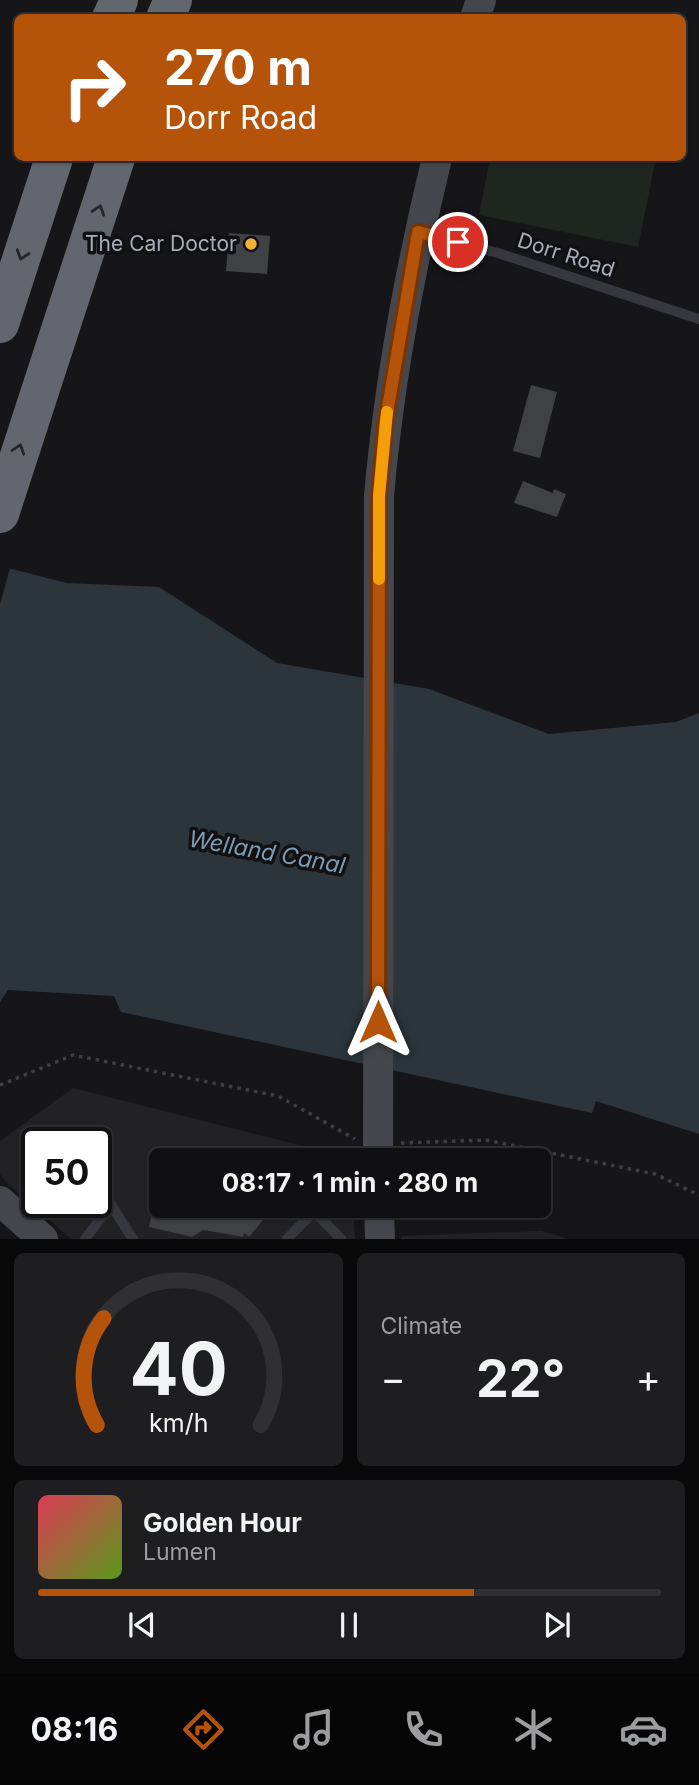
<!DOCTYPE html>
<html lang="en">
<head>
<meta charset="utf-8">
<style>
  body { margin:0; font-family:Inter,sans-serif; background:#1e1e20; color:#f1f3f6; height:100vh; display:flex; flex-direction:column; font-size:26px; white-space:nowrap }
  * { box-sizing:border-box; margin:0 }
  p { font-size:23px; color:#9c9d9f }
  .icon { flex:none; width:38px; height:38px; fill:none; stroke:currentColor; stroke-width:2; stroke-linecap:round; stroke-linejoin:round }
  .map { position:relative; height:1239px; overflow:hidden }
  .sheet { display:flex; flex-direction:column; gap:14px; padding:14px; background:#09090a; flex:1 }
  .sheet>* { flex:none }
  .top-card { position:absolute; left:14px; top:14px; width:672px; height:147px; border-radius:10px; box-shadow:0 2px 5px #0004,0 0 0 2px #303032; background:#b45309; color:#fff; overflow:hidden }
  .speed { position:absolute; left:21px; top:1127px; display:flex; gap:14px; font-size:35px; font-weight:700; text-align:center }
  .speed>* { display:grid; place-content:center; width:91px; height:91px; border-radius:50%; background:#101012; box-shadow:0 2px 5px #0004,0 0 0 2px #303032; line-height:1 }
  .speed .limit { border:4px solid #111; border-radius:10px; background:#fff; color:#111 }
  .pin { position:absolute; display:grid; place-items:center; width:60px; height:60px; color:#fff; margin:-30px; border:4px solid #fff; border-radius:50%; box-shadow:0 2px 7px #0007 }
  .me { position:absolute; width:77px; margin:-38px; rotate:0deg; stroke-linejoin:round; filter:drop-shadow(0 0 5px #0008) }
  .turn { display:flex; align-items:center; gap:24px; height:147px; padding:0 35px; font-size:32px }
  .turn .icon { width:91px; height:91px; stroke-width:2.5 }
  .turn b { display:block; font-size:49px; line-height:60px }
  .big { font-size:52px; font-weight:700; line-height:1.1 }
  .sheet .widget { flex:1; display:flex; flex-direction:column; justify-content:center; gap:10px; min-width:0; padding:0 24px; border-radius:10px; background:#1e1e20 }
  .sheet .dial { align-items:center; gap:0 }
  .dial svg { height:182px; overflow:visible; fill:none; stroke:#303032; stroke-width:7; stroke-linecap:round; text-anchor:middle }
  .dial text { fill:#f1f3f6; stroke:none }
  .song { display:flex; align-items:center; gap:21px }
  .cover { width:84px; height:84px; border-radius:10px; background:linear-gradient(135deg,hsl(350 70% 55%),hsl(90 70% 35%)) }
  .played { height:7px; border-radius:4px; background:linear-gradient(90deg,#b45309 70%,#303032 70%) }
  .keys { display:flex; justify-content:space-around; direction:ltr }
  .heat { display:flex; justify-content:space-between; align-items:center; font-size:38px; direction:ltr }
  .sheet .tiles { flex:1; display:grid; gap:14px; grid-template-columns:1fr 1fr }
  .widget:last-child { grid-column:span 2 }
  .trip { position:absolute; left:149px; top:1148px; width:402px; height:70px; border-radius:10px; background:#101012; box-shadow:0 2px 5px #0004,0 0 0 2px #303032; font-weight:700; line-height:70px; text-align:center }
  .tabs { display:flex; height:112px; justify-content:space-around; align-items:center; background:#060607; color:#9c9d9f }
  .tabs .icon { width:49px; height:49px }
  .tabs .selected { color:#b45309 }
  .tabs b { font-size:32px; color:#f1f3f6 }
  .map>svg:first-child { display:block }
</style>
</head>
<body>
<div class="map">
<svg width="699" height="1239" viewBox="0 0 699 1239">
  <rect width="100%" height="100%" fill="#161618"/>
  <g fill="#222225" fill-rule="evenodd">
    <path d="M73,1088l277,70v2h-189v46h192l2,33h-284l-65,-57 -6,-8v-33zM37,1143h59v59h-59z"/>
    <path d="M541,1231l28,8h-168v-3z"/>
  </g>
  <path fill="#1e261f" d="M490,158h166l-18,89 -159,-32z"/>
  <path fill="#2c353c" d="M0,566l67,17 92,4 118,76 152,26 120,45 127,-12 23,-9v421l-103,-33 -4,12 -471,-101 -7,-16 -106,-6 -8,12z"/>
  <path fill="#161618" d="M0,563l11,2 -11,39z"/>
  <g fill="#404145">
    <path d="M229,233l41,3 -3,38 -41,-3z"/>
    <path d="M531,385l26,7 -17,66 -27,-7z"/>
    <path d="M523,481l30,12 1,-4 12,5 -9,23 -43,-14z"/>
    <path d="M170,1156l18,3v1h-19z"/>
    <path d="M160,1179l1,27h115l-2,9 -6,-1 -19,23 -5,-4 -1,4 -40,-7 -11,7 -43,-10z"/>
  </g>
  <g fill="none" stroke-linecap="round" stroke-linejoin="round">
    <g stroke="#3d3f44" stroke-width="3.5" stroke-dasharray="3.5 5" stroke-linecap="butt">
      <path d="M0,1085l73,-30 205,41 77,43"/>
      <path d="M401,1143l85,-3 169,34 44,21"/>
    </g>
    <g stroke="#37383d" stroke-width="10">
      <path d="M421,233l77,20 201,66"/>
      <path d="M314,1211l27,28"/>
      <path d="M85,1239l26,-34 22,34"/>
      <path d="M287,1239l27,-28 -5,-5"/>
    </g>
    <g stroke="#45474d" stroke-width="30">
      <path d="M475,18l6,-18"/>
      <path d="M379,496c10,-115 31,-227 58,-338"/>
      <path d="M0,1201l43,38"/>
      <path d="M379,1206l1,33"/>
    </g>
    <g stroke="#63666e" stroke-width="38">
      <path d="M111,18l8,-18"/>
      <path d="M165,18l8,-18"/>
      <path d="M0,324l54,-166"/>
      <path d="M0,514l116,-356"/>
    </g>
    <path stroke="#45474d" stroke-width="30" d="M378,1160l1,-664"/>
  </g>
  <defs><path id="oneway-chevron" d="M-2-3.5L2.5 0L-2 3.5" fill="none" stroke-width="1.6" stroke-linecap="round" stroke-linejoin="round" transform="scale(1.75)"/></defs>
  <g stroke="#26262a">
    <use href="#oneway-chevron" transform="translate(99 210) rotate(-72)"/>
    <use href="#oneway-chevron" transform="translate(22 255) rotate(108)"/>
    <use href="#oneway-chevron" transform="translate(19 449) rotate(-72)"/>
  </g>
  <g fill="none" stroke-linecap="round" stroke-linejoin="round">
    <defs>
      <path id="route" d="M378,1022l1,-526 6,-71 33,-193 40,10"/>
    </defs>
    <use href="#route" stroke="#753606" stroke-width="18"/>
    <use href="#route" stroke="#b45309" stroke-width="12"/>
    <path stroke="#f59e0b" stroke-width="12" d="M379,579v-83l8,-84"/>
  </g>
  <circle fill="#f2b134" stroke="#111113" stroke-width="2.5" cx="251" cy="244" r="7"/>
  <g text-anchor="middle" stroke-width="7" stroke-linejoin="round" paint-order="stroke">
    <g font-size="21" fill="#a8adb8" stroke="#111113" text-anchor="end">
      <text x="237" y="251">The Car Doctor</text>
    </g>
    <g font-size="21" fill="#a8adb8" stroke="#111113">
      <text transform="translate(566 255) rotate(18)" y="7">Dorr Road</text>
    </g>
    <g font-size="23" font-style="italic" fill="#7f9bb3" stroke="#111113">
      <text transform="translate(267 852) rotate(10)" y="8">Welland Canal</text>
    </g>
  </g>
</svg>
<div class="speed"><div class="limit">50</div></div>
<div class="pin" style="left:458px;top:242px;background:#d93025"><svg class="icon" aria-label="arrive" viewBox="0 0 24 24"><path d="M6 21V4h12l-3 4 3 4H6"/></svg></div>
<svg class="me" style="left:378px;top:1022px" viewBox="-20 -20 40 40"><path d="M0-17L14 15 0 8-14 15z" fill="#b45309" stroke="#fff" stroke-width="4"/></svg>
<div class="trip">08:17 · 1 min · 280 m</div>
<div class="top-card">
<div class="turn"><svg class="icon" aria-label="right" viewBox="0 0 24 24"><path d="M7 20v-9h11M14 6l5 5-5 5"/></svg><div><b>270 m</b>Dorr Road</div></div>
</div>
</div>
<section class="sheet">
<div class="tiles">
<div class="widget dial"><svg viewBox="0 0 100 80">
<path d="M14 69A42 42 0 1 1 86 69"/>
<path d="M14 69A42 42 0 0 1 17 22" stroke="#b45309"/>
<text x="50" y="56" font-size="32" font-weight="700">40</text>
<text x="50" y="72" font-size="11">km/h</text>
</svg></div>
<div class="widget"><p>Climate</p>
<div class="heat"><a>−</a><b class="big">22°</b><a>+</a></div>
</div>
<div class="widget">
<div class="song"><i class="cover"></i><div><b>Golden Hour</b><p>Lumen</p></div></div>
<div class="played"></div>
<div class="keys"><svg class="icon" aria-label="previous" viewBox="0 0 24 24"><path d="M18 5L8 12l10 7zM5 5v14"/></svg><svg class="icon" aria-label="pause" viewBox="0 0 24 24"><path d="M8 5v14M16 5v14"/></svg><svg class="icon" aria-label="next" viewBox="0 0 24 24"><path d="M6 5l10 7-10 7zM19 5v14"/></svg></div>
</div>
</div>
</section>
<nav class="tabs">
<b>08:16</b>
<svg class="icon selected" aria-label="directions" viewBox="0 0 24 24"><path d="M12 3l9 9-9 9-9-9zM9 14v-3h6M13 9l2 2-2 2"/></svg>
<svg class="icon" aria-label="music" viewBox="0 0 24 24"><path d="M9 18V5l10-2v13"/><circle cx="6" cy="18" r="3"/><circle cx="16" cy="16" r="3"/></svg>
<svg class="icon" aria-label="phone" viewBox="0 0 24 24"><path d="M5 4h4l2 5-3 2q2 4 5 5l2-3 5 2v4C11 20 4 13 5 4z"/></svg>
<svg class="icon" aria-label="climate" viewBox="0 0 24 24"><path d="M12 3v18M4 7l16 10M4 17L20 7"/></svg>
<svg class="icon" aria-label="car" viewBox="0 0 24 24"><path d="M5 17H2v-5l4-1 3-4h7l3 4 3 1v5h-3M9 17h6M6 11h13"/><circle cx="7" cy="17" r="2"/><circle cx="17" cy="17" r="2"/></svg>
</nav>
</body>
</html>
